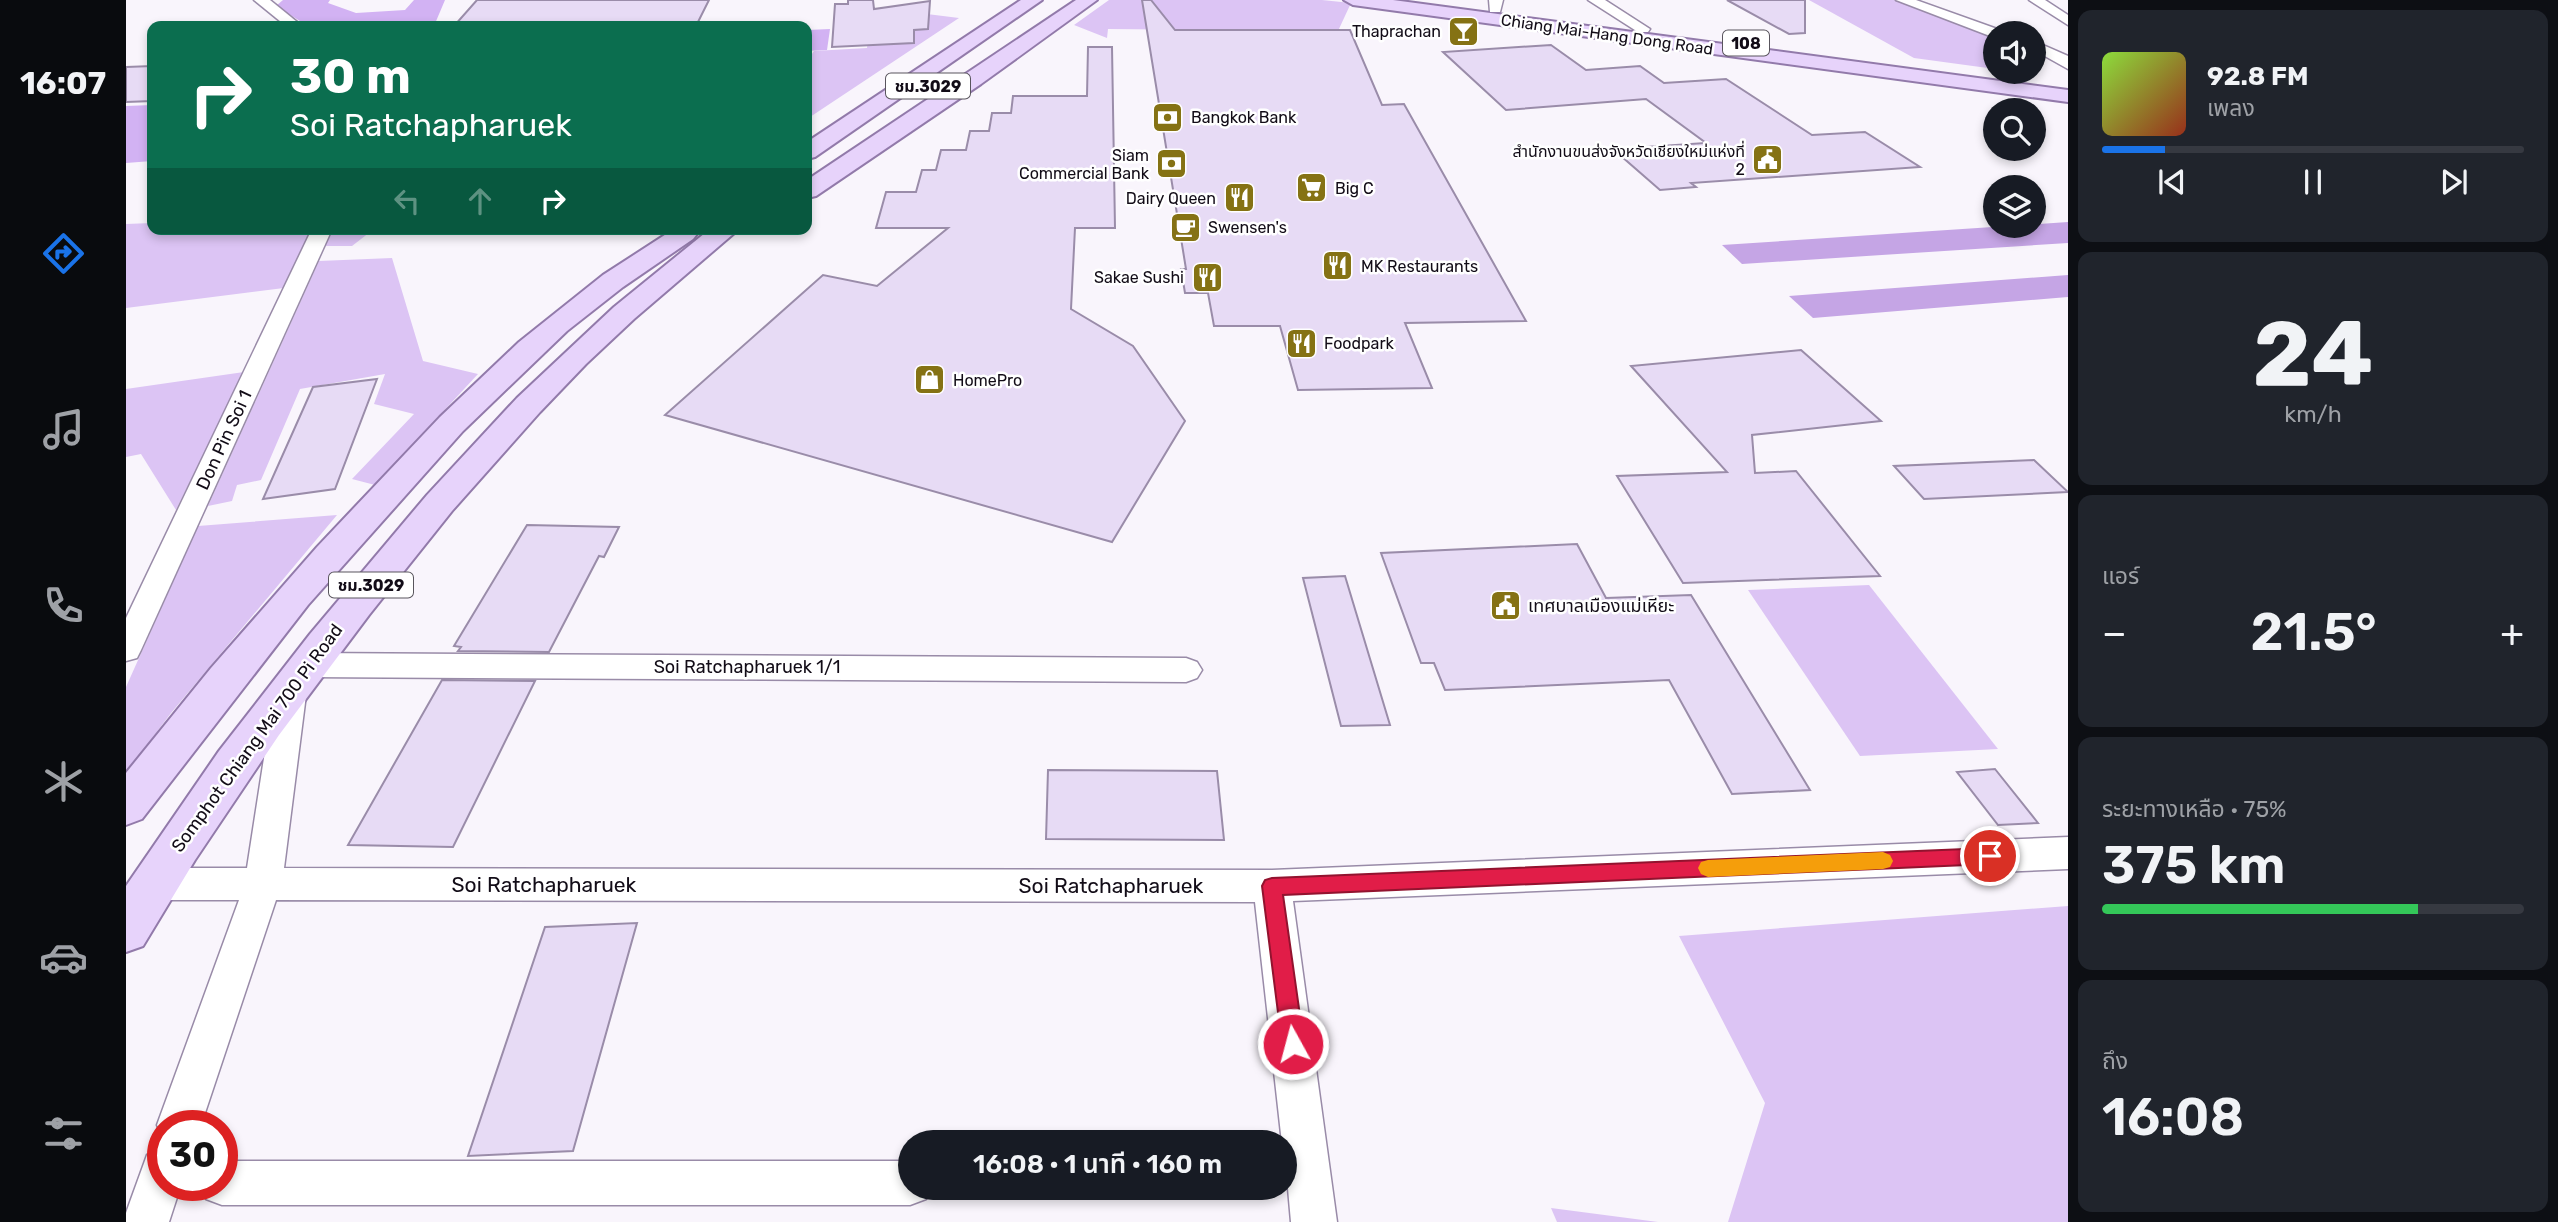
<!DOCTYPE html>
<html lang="th">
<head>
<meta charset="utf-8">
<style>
  body { margin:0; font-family:Rubik,"Noto Sans Thai",sans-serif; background:#20242c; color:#f1f3f6; height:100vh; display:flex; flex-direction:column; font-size:26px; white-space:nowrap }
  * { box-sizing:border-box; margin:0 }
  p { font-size:23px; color:#9ea1a6 }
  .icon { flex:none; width:38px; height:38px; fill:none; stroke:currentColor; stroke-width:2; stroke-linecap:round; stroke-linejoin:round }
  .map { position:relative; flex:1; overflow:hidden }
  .sheet { display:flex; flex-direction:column; gap:10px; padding:10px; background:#0d0f14; width:490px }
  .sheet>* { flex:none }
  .top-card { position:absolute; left:21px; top:21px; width:665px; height:214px; border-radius:14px; box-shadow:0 4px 10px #0003; background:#0b6e4f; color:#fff; overflow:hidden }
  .buttons { position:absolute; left:1857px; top:21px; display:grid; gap:14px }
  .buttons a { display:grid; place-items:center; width:63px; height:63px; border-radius:50%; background:#171b24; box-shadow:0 4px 10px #0003; font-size:35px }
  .speed { position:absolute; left:21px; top:1110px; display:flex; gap:14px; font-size:35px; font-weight:700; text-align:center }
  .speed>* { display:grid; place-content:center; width:91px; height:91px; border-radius:50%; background:#171b24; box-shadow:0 4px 10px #0003; line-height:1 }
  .speed .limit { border:10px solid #d22; background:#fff; color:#111 }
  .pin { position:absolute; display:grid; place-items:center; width:60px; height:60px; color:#fff; margin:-30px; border:4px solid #fff; border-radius:50%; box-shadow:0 2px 7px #0007 }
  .me { position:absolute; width:77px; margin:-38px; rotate:353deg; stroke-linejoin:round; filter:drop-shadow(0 0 5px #0008) }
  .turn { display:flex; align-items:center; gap:24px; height:147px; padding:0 28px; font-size:32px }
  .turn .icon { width:91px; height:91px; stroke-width:2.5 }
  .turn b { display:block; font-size:49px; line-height:60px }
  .lanes { display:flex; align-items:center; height:66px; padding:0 28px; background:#0003; justify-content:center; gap:35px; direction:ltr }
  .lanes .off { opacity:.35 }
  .big { font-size:52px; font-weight:600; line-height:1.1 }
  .sheet .tile { flex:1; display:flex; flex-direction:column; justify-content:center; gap:10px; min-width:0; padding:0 24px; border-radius:14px; background:#20242c }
  .sheet .dial { align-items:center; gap:0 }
  .dial b { font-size:91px; line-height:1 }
  .song { display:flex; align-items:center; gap:21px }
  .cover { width:84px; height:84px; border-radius:10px; background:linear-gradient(135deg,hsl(90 70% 55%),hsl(10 70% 35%)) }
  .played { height:7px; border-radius:4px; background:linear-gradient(90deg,#1a73e8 15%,#363941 15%) }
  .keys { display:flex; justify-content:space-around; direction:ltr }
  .heat { display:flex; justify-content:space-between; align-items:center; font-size:38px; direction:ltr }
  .charge { height:10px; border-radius:5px; background:linear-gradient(90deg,#34c759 75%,#363941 0) }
  .trip { position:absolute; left:772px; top:1130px; width:399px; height:70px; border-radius:35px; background:#171b24; box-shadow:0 4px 10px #0003; font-weight:600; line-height:70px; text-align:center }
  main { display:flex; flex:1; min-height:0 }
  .tab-bar { display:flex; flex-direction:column; width:126px; justify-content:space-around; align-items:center; background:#090b0e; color:#9ea1a6 }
  .tab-bar .icon { width:49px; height:49px }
  .tab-bar .on { color:#1a73e8 }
  .tab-bar b { font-size:32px; color:#f1f3f6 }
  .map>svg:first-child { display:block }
</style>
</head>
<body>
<main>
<nav class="tab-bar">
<b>16:07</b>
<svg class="icon on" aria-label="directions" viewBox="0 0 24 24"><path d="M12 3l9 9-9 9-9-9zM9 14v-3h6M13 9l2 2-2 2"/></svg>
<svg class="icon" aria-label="music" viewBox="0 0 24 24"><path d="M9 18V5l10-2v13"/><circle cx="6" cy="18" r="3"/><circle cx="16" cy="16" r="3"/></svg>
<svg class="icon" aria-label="phone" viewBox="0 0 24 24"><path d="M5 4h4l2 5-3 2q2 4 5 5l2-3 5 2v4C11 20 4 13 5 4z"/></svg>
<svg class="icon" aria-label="climate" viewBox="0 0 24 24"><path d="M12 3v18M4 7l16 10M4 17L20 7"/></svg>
<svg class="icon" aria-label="car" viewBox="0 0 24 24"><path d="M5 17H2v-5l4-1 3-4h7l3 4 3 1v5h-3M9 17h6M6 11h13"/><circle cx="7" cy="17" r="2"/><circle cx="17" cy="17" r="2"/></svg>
<svg class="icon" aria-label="filters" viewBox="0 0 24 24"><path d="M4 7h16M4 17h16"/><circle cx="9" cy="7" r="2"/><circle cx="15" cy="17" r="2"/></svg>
</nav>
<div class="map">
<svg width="1942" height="1222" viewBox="0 0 1942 1222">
  <rect width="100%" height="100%" fill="#f9f5fc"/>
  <g fill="#dcc4f4">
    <path d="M983,0h213l29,3 -13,28 -230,-2 -1,9 -33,-13z"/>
    <path d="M1683,0h85l101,38v31l-81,-11z"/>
    <path d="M801,14l32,4 -152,101v-58l7,-10 53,-3 2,-19z"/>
    <path d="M26,223v6h32l-3,3 130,-3 -27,59 -158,20v-84z"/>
    <path d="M206,229h42l-22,17h-28z"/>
    <path d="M266,258l31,103 55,13 -103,111 -23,-6 62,-65 -40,-10 11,-30 -85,15 -39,91 -24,5 -5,16 -24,5 111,-245z"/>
    <path d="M118,372l-68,138 -35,-56 -15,3v-68z"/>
    <path d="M211,515l-166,198 -45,60v-86l72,-161z"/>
    <path d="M1743,585l129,164 -138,7 -112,-166z"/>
    <path d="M1942,906v316h-340l37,-119 -86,-167z"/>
    <path d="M1425,1208l107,14h-101z"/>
  </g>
  <g fill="#d2b2f3">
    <path d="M157,0h47l-2,3 28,10 49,-3 9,-10h31l-11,26h-126l-32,-20z"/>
    <path d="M704,29l-3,21 -20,1v-21z"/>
    <path d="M26,105v56l-26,2v-57z"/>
  </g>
  <g fill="#c5a5e5">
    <path d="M1942,222v21l-326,21 -20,-19z"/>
    <path d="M1942,275v22l-255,21 -24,-22z"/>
  </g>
  <g fill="#e7dbf5" stroke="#9a8ca9" stroke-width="2">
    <path d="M351,0h232l-13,26h-242z"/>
    <path d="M722,0h25l1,9 56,-8 -2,28 -14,1v13l-82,4 3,-43h13z"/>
    <path d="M1016,0h9l24,30h175l32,75 22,-1 122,217 -121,2 27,65 -134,2 -18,-64h-66l-6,-33h-23l-4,-24h5z"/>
    <path d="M1601,0h78v33l-16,1z"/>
    <path d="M1425,45l35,25 54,-4 24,17 62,-4 86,56 53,-3 55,35 -229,16 5,4 -36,3 -47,-41 93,-6 -60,-44 -140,11 -63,-58z"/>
    <path d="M962,47h24l3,181h-40l-4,81 62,37 52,75 -73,121 -447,-127 158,-140 54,11 71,-58h-72l10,-36h30l6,-22h14l5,-20h25l4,-19h19l3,-18h19l2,-17h74z"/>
    <path d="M26,66v35l-26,1v-35z"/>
    <path d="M1675,350l80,71 -129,14 3,38 41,-2 84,105 -197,7 -66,-107 110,-4 -96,-106z"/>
    <path d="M251,379l-42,110 -72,10 50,-112z"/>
    <path d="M1908,460l34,32 -144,7 -30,-33z"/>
    <path d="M401,525l92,2 -15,30 -5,-1 -50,96 -91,-1 3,-4 -7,-1z"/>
    <path d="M1451,544l29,54 85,-3 119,195 -78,4 -63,-114 -224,10 -11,-27h-13l-40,-110z"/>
    <path d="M1219,576l45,149 -49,1 -38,-148z"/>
    <path d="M316,680l93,1 -82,166 -105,-2z"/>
    <path d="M1869,769l43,54 -40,2 -41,-53z"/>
    <path d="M922,770l169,1 7,69 -178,-1z"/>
    <path d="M511,923l-64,228 -105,5 77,-229z"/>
  </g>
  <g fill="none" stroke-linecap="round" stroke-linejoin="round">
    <defs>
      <g id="minor">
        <path d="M128,0h16l32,26h-16z"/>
        <path d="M1363,0h14l-3,12h-10z"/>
        <path d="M1462,0h17l45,29 -2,3h-10z"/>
        <path d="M1770,0h20l84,30 2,3h-7v4l-5,-1z"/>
        <path d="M1903,0h16l23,15v10z"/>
        <path d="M1908,41l34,15v13l-34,-19z"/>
        <path d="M186,229h20l-191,421 -4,8 -11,3v-43z"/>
        <path d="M181,653l879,5 11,4 5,8 -5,8 -11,4 -879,-5 -11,-4 -5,-8 5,-8z"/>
        <path d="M165,675l11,4 5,8 -23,181 988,2 796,-33v32l-775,32 44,321h-46l-7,-79h-2l-27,-241 -979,-2 -75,225h-38v13l-6,-13 82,-225h-86l-13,-5 -5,-11 5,-11 13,-5h94l28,-181 5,-8z"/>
        <path d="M37,1149v36h18l-12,37h-43v-9l21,-58z"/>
        <path d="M96,1161h688v27h20l-4,11 -16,6h-688l-16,-6 -6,-14h22z"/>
      </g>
      <g id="major">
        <path d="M895,0h21l-227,157 -8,2v-17z"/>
        <path d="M950,0h21l-116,84 -165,112 -9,2v-18z"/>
        <path d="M1218,0h49l675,90v12l-715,-97z"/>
        <path d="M548,229h20l3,5 -4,5 -70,48 -56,44 -104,100 -155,174 -166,214 -16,6v-52l85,-105 106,-121 123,-130 79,-75 84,-67z"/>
        <path d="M584,229h29l-105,90 -48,45 -46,48 -88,99 -83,104 -90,120 -84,125 -52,86 -17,6v-66l93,-135 91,-117 117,-139 90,-97 97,-91z"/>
      </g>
    </defs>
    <use href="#minor" stroke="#998ba8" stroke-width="3"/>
    <use href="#major" stroke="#927aaa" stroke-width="4"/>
    <use href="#minor" fill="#fff" fill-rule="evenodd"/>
    <use href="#major" fill="#e7d3fb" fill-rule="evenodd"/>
  </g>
  <path fill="#e11d48" stroke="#92132f" stroke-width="2" d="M1864,848l7,2 3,6 -3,6 -7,2 -707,31 21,149 -3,8 -8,3 -8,-3 -3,-8 -20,-158 3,-6 7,-2z"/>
  <path fill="#f59e0b" d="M1757,852l7,3 3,6 -3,6 -7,2 -175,8 -7,-3 -3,-6 3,-6 7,-2z"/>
  <defs>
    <symbol id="bar-square" viewBox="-11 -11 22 22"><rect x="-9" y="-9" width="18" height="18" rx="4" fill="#857214" stroke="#fff"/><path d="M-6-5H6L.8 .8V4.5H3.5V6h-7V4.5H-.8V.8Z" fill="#fff"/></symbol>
    <symbol id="bank-square" viewBox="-11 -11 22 22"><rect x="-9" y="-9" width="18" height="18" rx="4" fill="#857214" stroke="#fff"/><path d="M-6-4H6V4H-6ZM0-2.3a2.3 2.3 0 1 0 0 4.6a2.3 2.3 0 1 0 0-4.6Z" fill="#fff"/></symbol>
    <symbol id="civic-square" viewBox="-11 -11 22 22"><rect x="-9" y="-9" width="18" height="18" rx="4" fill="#857214" stroke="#fff"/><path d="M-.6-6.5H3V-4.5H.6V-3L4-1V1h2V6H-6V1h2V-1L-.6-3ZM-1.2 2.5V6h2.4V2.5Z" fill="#fff"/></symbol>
    <symbol id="supermarket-square" viewBox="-11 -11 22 22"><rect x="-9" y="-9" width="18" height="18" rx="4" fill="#857214" stroke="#fff"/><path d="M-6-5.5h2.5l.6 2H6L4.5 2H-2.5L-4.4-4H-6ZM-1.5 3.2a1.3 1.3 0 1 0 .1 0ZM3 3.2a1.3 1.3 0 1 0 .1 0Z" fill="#fff"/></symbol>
    <symbol id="restaurant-square" viewBox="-11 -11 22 22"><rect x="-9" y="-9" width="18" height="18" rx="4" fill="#857214" stroke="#fff"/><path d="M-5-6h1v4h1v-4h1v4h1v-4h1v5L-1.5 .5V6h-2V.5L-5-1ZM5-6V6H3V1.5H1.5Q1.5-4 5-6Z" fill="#fff"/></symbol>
    <symbol id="cafe-square" viewBox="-11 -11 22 22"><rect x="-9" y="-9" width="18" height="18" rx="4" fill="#857214" stroke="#fff"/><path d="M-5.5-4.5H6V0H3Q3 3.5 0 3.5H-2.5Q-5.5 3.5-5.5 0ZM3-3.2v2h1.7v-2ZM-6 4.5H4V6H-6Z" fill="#fff"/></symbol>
    <symbol id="shop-square" viewBox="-11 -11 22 22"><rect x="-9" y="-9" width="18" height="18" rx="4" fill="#857214" stroke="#fff"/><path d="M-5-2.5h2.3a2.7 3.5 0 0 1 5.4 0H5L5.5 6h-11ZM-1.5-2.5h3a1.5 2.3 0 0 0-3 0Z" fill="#fff"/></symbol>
  </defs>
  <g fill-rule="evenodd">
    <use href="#bar-square" x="1320" y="14" width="35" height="35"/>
    <use href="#bank-square" x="1024" y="100" width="35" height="35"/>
    <use href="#civic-square" x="1624" y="142" width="35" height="35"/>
    <use href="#bank-square" x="1028" y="146" width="35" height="35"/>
    <use href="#supermarket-square" x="1168" y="170" width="35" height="35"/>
    <use href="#restaurant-square" x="1096" y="180" width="35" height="35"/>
    <use href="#cafe-square" x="1042" y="210" width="35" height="35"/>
    <use href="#restaurant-square" x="1194" y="248" width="35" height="35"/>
    <use href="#restaurant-square" x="1064" y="260" width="35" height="35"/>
    <use href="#restaurant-square" x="1158" y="326" width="35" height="35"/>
    <use href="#shop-square" x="786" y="362" width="35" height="35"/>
    <use href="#civic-square" x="1362" y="588" width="35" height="35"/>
  </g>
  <g text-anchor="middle" stroke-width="5" stroke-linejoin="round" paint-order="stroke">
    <g font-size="16" fill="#120c17" stroke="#fff" text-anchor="start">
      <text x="1315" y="37" text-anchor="end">Thaprachan</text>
      <text x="1065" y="123">Bangkok Bank</text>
      <text x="1619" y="157" text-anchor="end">สำนักงานขนส่งจังหวัดเชียงใหม่แห่งที่<tspan x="1619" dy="18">2</tspan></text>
      <text x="1023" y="161" text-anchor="end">Siam<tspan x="1023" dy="18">Commercial Bank</tspan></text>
      <text x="1209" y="194">Big C</text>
      <text x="1090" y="204" text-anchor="end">Dairy Queen</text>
      <text x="1082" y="233">Swensen's</text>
      <text x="1235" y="272">MK Restaurants</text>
      <text x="1058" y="283" text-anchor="end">Sakae Sushi</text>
      <text x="1198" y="349">Foodpark</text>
      <text x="827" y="386">HomePro</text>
    </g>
    <g font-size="16" fill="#120c17" stroke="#fff">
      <text transform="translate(1481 34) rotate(8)" y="6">Chiang Mai-Hang Dong Road</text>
    </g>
    <g fill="#fff" stroke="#59555d" stroke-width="2">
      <rect x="1597" y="30.5" width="46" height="25" rx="5"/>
      <rect x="760" y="73.5" width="84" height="25" rx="5"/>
      <rect x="203" y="572.5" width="84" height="25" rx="5"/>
    </g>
    <g font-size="16" font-weight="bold" fill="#120c17">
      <text x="1620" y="49">108</text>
      <text x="802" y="92">ชม.3029</text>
      <text x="245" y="591">ชม.3029</text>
    </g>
    <g font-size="18" fill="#120c17" stroke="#fff">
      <text transform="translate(98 440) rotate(-65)" y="6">Don Pin Soi 1</text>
      <text x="621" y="673">Soi Ratchapharuek 1/1</text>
      <text transform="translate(131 738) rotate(-54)" y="6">Somphot Chiang Mai 700 Pi Road</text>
    </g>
    <g font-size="18" fill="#120c17" stroke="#fff" text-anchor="start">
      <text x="1402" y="612">เทศบาลเมืองแม่เหียะ</text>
    </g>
    <g font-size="21" fill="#120c17" stroke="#fff">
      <text x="418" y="892">Soi Ratchapharuek</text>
      <text x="985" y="893">Soi Ratchapharuek</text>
    </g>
  </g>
</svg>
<div class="buttons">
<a><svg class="icon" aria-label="sound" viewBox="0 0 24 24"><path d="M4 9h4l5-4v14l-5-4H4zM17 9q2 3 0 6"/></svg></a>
<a><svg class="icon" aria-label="search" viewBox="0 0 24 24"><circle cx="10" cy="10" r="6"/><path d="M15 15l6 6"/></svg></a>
<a><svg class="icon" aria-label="layers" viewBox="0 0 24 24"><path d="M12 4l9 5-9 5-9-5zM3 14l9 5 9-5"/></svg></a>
</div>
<div class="speed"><div class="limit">30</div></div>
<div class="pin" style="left:1864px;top:856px;background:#d93025"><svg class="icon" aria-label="arrive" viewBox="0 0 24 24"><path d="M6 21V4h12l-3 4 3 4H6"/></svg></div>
<svg class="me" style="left:1167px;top:1044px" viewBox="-20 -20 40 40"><circle r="17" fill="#e11d48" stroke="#fff" stroke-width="3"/><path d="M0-11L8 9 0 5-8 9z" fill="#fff"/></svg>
<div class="trip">16:08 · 1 นาที · 160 m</div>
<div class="top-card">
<div class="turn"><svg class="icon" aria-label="right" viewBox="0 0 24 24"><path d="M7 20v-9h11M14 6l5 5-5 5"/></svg><div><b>30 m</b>Soi Ratchapharuek</div></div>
<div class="lanes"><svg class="icon off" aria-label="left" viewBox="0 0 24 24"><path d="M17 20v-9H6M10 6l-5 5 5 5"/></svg><svg class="icon off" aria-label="ahead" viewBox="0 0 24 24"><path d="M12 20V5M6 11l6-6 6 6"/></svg><svg class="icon" aria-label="right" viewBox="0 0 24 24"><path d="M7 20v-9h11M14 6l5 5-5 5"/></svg></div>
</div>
</div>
<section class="sheet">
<div class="tile">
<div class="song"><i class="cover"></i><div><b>92.8 FM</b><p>เพลง</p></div></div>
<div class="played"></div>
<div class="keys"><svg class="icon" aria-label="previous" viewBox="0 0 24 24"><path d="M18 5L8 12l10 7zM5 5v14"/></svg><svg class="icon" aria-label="pause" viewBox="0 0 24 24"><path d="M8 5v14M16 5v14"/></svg><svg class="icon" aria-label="next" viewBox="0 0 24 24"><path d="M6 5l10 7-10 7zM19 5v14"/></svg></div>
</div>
<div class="tile dial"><b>24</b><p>km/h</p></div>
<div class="tile"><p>แอร์</p>
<div class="heat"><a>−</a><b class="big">21.5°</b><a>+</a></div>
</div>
<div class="tile"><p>ระยะทางเหลือ · 75%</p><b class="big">375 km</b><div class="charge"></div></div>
<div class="tile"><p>ถึง</p><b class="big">16:08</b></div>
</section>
</main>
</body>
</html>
